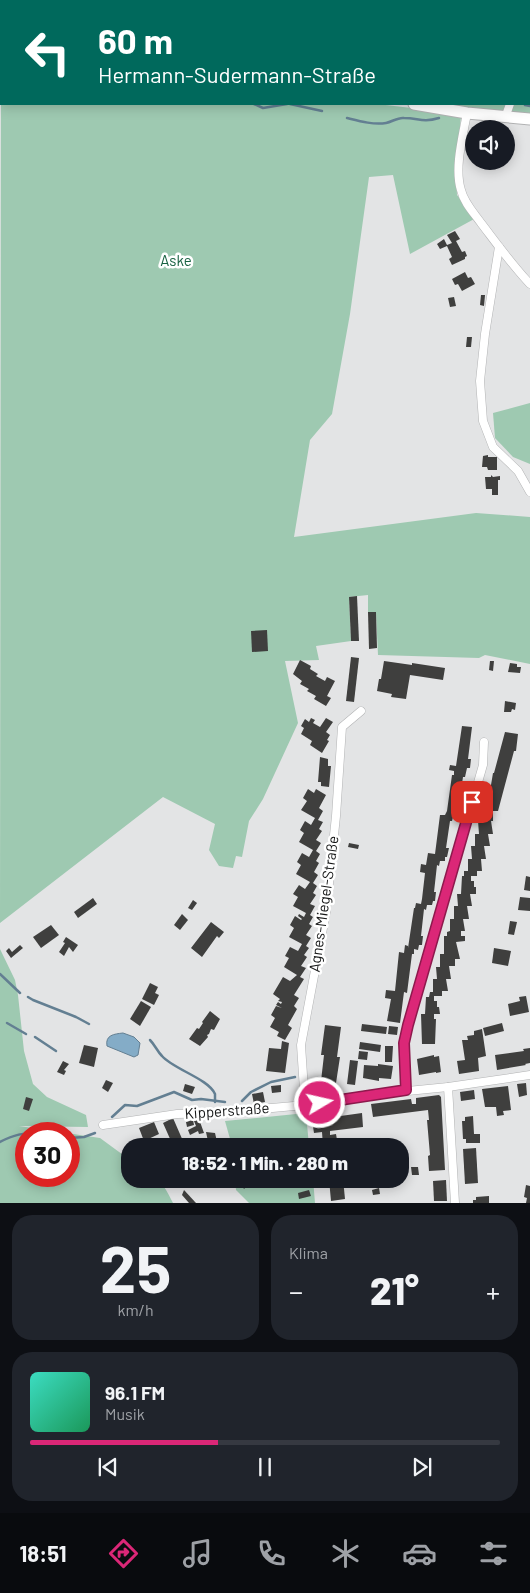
<!DOCTYPE html>
<html lang="de">
<head>
<meta charset="utf-8">
<style>
  body { margin:0; font-family:Barlow,sans-serif; background:#20242c; color:#f1f3f6; height:100vh; display:flex; flex-direction:column; font-size:19px; white-space:nowrap }
  * { box-sizing:border-box; margin:0 }
  p { font-size:16px; color:#9ea1a6 }
  .icon { flex:none; width:28px; height:28px; fill:none; stroke:currentColor; stroke-width:2; stroke-linecap:round; stroke-linejoin:round }
  .map { position:relative; height:1203px; overflow:hidden }
  .panel { display:flex; flex-direction:column; gap:12px; padding:12px; background:#0d0f14; flex:1 }
  .panel>* { flex:none }
  .hud { position:absolute; left:0px; top:0px; width:530px; height:105px; box-shadow:0 2px 12px #0003; background:#00695c; color:#fff; overflow:hidden }
  .fabs { position:absolute; left:465px; top:120px; display:grid; gap:10px }
  .fabs a { display:grid; place-items:center; width:50px; height:50px; border-radius:50%; background:#171b24; box-shadow:0 2px 12px #0003; font-size:25px }
  .speed { position:absolute; left:15px; top:1122px; display:flex; gap:10px; font-size:25px; font-weight:700; text-align:center }
  .speed>* { display:grid; place-content:center; width:65px; height:65px; border-radius:50%; background:#171b24; box-shadow:0 2px 12px #0003; line-height:1 }
  .speed .limit { border:8px solid #d22; background:#fff; color:#111 }
  .pin { position:absolute; display:grid; place-items:center; width:42px; height:42px; color:#fff; margin:-21px; border-radius:10px; box-shadow:0 2px 8px #0006 }
  .me { position:absolute; width:55px; margin:-28px; rotate:81deg; stroke-linejoin:round; filter:drop-shadow(0 0 4px #0008) }
  .turn { display:flex; align-items:center; gap:18px; height:105px; padding:0 15px; font-size:22px }
  .turn .icon { width:65px; height:65px; stroke-width:2.5 }
  .turn b { display:block; font-size:35px; line-height:42px }
  .big { font-size:38px; font-weight:800; line-height:1.1 }
  .panel .tile { flex:1; display:flex; flex-direction:column; justify-content:center; gap:8px; min-width:0; padding:0 18px; border-radius:20px; background:#20242c }
  .panel .dial { align-items:center; gap:0 }
  .dial b { font-size:65px; line-height:1 }
  .song { display:flex; align-items:center; gap:15px }
  .cover { width:60px; height:60px; border-radius:8px; background:linear-gradient(135deg,hsl(170 70% 55%),hsl(150 70% 35%)) }
  .played { height:5px; border-radius:2px; background:linear-gradient(90deg,#db2777 40%,#363941 40%) }
  .keys { display:flex; justify-content:space-around; direction:ltr }
  .heat { display:flex; justify-content:space-between; align-items:center; font-size:28px; direction:ltr }
  .panel .tiles { flex:1; display:grid; gap:12px; grid-template-columns:1fr 1fr }
  .tile:last-child { grid-column:span 2 }
  .trip { position:absolute; left:121px; top:1138px; width:288px; height:50px; border-radius:20px; background:#171b24; box-shadow:0 2px 12px #0003; font-weight:800; line-height:50px; text-align:center }
  .tab-bar { display:flex; height:80px; justify-content:space-around; align-items:center; background:#090b0e; color:#9ea1a6 }
  .tab-bar .icon { width:35px; height:35px }
  .tab-bar .active { color:#db2777 }
  .tab-bar b { font-size:22px; color:#f1f3f6 }
  .map>svg:first-child { display:block }
</style>
</head>
<body>
<div class="map">
<svg width="530" height="1203" viewBox="0 0 530 1203">
  <rect width="100%" height="100%" fill="#e3e4e5"/>
  <g fill="#9ec9b1" fill-rule="evenodd">
    <path d="M1,27v77h376l78,9 6,3 -5,56 1,23 19,23 -66,36 -17,-79 -24,2 -19,137 -18,100 -22,26 -16,97 182,-24 54,4v147l-45,-9 -6,3 -101,-3 -2,-43h-8v-17l-19,2 2,44 -35,5 3,14 -34,1 13,62 -35,76 -14,22 -7,36 -6,-1 -3,12 -14,-2 -10,-16 6,-26 -52,-27 -163,126z"/>
    <path d="M529,86h1v33l-116,-15h115z"/>
    <path d="M530,403v61l-17,-7 -18,-19 -2,-25z"/>
    <path d="M0,949l15,31 3,15 6,56 9,33 14,13 39,18 2,12 -69,-1 81,12 30,22v19c28,0 30,-3 43,24h-173zM26,1134h43v42h-43z"/>
    <path d="M306,1113l3,33h-77l-7,-25z"/>
    <path d="M235,1179h78l2,24h-66l-13,-13z"/>
  </g>
  <path fill="#84acc7" stroke="#637f92" d="M123,1033l11,4 6,6 -2,12 -4,2 -27,-11c-2,-11 7,-12 16,-13z"/>
  <g fill="none" stroke-linecap="round" stroke-linejoin="round">
    <g stroke="#637f92" stroke-width="2.5">
      <path d="M0,29h1"/>
      <path d="M254,104l9,4 24,-4"/>
      <path d="M290,104l32,7"/>
      <path d="M525,105l5,1"/>
      <path d="M347,118c12,3 26,7 39,5 6,-1 12,-6 18,-5 15,0 18,5 35,0"/>
      <path d="M0,974l20,19"/>
      <path d="M28,997l5,3 43,17 13,7"/>
      <path d="M7,1023l19,11"/>
      <path d="M35,1037l21,14"/>
      <path d="M150,1040c5,5 7,11 12,16 11,13 47,23 53,38 0,1 0,6 0,8"/>
      <path d="M242,1101l9,-9 20,-10 24,-5"/>
      <path d="M112,1117l13,-12 12,1 37,-14 18,8 9,-1 24,3"/>
      <path d="M69,1138l15,-1 11,-4"/>
      <path d="M0,1142c13,-7 24,-10 39,-8"/>
    </g>
  </g>
  <g fill="#3f3f3e">
    <path d="M455,231l5,8 -4,2 6,11 3,-1 2,5 -2,1v2l-13,6 -3,-6 3,-2 -5,-11 -7,3 -3,-5 7,-5 3,6 5,-2 -5,-8z"/>
    <path d="M465,272l3,6 3,-1 4,7 -13,7 -4,-7 -3,1 -3,-6z"/>
    <path d="M481,295h4l-1,11 -4,-1z"/>
    <path d="M454,297l2,9 -6,1 -2,-9z"/>
    <path d="M467,337h5l-1,10h-5z"/>
    <path d="M488,455v2h9v13h-9l-1,-3h-5l1,-11z"/>
    <path d="M491,475l2,2 7,-1v4h-2v15h-6v-6h-6l-1,-12h6z"/>
    <path d="M357,596l2,45h-8l-2,-44z"/>
    <path d="M368,612h8l1,36 -8,1z"/>
    <path d="M267,630l1,21 -16,1 -1,-21z"/>
    <path d="M351,657l8,1 -5,44 -8,-1z"/>
    <path d="M300,660l11,6 -1,3 8,5 -2,2 9,5 2,-4 8,4 -8,15 4,2 -5,8 -12,-7 2,-3 -9,-5 2,-2 -9,-5 2,-3 -9,-7z"/>
    <path d="M384,661l28,4v-2l33,5 -2,12 -33,-5 -4,24 -15,-2 1,-3 -15,-3 2,-12h2z"/>
    <path d="M490,661h4l-1,10 -4,-1z"/>
    <path d="M510,663l7,1v3h4l-1,6 -12,-1z"/>
    <path d="M505,701l11,2 -1,7 -3,-1 -1,3h-7z"/>
    <path d="M311,718l4,2 -2,3 7,4 6,-9 7,4 -7,10 4,3 -3,5 2,1 -7,12 -12,-8 2,-4 -11,-7 3,-6 -3,-2 4,-7 4,3z"/>
    <path d="M462,726l10,1 -4,32h3l-1,9h-3l-2,9h-2l-4,26 2,1 -1,9 -2,-1 -1,5h-4l-1,4h-2l-4,27h3l-2,9h-2v4h-5l-1,5 -2,-1 -3,27h2l-1,9h-2l-1,4h-5l-1,5 -2,-1 -3,27h2l-1,9h-3l-1,5 -4,-1v5h-2l-5,39 -3,-1 -4,31 -13,-2 4,-22 -6,-1 1,-8 9,1 4,-39 5,1 1,-8 3,1v2l6,-40h1l1,-5 5,1 1,-5 3,-26 -5,-1 1,-8 5,1 2,-12 7,1 5,-39h5l2,-4 5,-36h2v-4l-5,-1 1,-5 6,1z"/>
    <path d="M505,732l13,2 -2,17h-2l-16,60h-5v10h-2l2,13h-5l2,12h-6l2,13h-5l1,12h-5v5h-6v5h3v6h2v7h-6l2,12h-5l2,13h-6l2,12h-4v5h4v5l-9,1 4,17h-5v7h-6l2,13h-5l2,12h-6v5h-8v5h3v6h2l1,7h-6v5h2l-1,25h-13l-1,-30h4l1,-17h3l1,-5h3v-13h4l-1,-12h4v-13h4v-18h3v-4l3,-1v-12h4v-13h4l-1,-12h4l1,-18h2v-5h4v-12h4l-1,-13h4v-12h4l-1,-13h3l1,-12h2l2,-12h1l2,-12h2l2,-12h1z"/>
    <path d="M320,757l8,2v7h3l-2,21 -8,-1v-4h-3z"/>
    <path d="M308,789l6,4 2,-4 10,6 -7,13 4,3 -5,9 5,2 -4,7 3,2 -6,9 5,3 -5,8 4,3 -4,7 3,2 -5,9 4,3 -5,8 4,3 -4,7 3,2 -6,9 5,2 -5,9 3,2 -4,7 3,2 -6,9 5,3 -5,8 3,2 -5,7 3,2 -6,9 5,2 -6,9 4,2 -10,16 5,3 -5,8 3,3 -9,16 4,3 -7,12 -8,-4 2,-4 -9,-5 5,-9 -4,-3 5,-9 6,2 -6,-3 2,-3 3,2 1,-2 -4,-1 2,-2 -7,-5 10,-17 7,4 7,-6 -13,-8 5,-9 -4,-2 5,-9 8,4 4,-7 -13,-7 5,-9 -4,-3 5,-9 6,4 1,-1 -4,-3 1,-2 5,3 2,-4 -13,-7 5,-9 -5,-3 6,-9 6,4 5,-7 -14,-8 5,-9 -4,-3 5,-9 7,4 4,-7 -14,-8 5,-9 -4,-3 5,-9 6,4 4,-7 -14,-8 6,-9 -4,-3z"/>
    <path d="M349,843l10,2 -1,4 -10,-2z"/>
    <path d="M526,876l4,1v14l-6,-1z"/>
    <path d="M520,897l10,1v13l-12,-1z"/>
    <path d="M93,898l4,6 -19,14 -4,-6z"/>
    <path d="M193,900l4,3 -5,7 -4,-2z"/>
    <path d="M182,914l6,6 -8,10 -6,-5z"/>
    <path d="M510,921l7,1 -3,13 -6,-1z"/>
    <path d="M211,922l13,10 -5,6 -2,-2 -15,21 -11,-9z"/>
    <path d="M51,925l8,10 -18,13 -8,-11z"/>
    <path d="M66,937l12,8 -5,7 -4,-5 -5,9 -5,-4 6,-9 -2,-1z"/>
    <path d="M20,945l3,3 -12,10 -5,-7 3,-3 3,4z"/>
    <path d="M494,948l17,3 -3,15 -16,-3z"/>
    <path d="M150,983l8,4 -3,6 4,2 -5,10 -12,-6z"/>
    <path d="M526,996l3,16 -19,4 -2,-12 12,-3 -1,-4z"/>
    <path d="M141,1001l10,6 -11,19 -10,-7z"/>
    <path d="M210,1011l10,8 -6,11 -3,-1 -2,5 -2,1 1,2 -8,9 -11,-7 8,-11 2,1 4,-6 -1,-1z"/>
    <path d="M502,1023l2,8 -19,5 -2,-8z"/>
    <path d="M362,1024l25,3 -1,7 -25,-3z"/>
    <path d="M325,1025l16,2 -4,30h3l-4,26 -15,-2 3,-26h-3z"/>
    <path d="M389,1026l9,1 -1,8 -9,-1z"/>
    <path d="M482,1029l4,27 -8,2 1,13 -20,3 -2,-13 8,-1 -3,-20h6l-1,-4 7,-1v-4z"/>
    <path d="M282,1041l7,2 -4,30 -19,-2 3,-23 12,1z"/>
    <path d="M360,1042l21,3 -1,7 -21,-3z"/>
    <path d="M84,1045l14,3 -4,19 -15,-4z"/>
    <path d="M385,1046h8l-1,16h-7z"/>
    <path d="M530,1048v15l-5,1 1,1 -29,5 -2,-15 29,-4 -1,-2z"/>
    <path d="M359,1051l9,1 -1,8 -9,-1z"/>
    <path d="M434,1055v2l5,-1 2,16 -5,1v-1l-17,3 -2,-16z"/>
    <path d="M350,1060l8,1 -3,24 -8,-1z"/>
    <path d="M63,1061l6,3 -5,6 2,1 -2,4 -7,-3z"/>
    <path d="M378,1064l15,2 -2,13 -12,-1v3l-16,-3 1,-13 14,1z"/>
    <path d="M106,1080l7,3 -5,9 -6,-4z"/>
    <path d="M526,1083l1,12 -8,2 -2,-13z"/>
    <path d="M185,1084l10,3 -3,7 -9,-3z"/>
    <path d="M281,1085v7l-9,1 -1,-7z"/>
    <path d="M508,1086l3,24 -8,1 1,4 -7,1 -1,-9h-11l-3,-18z"/>
    <path d="M474,1090l1,9 -14,2 -1,-9z"/>
    <path d="M263,1092l2,10 -11,2 -2,-10z"/>
    <path d="M439,1095l2,2 4,73 -16,1 -1,-15 2,-1 -3,-35h2l-1,-10 -55,7 -2,-13 40,-5 1,5h4v-6z"/>
    <path d="M26,1097l7,2 -4,12 -6,-2z"/>
    <path d="M362,1113l1,14 -33,4v4l6,-1 2,12h-15l-1,-14 -8,1 -2,-13z"/>
    <path d="M473,1116l1,18h6v9h-14v-4h-3l-1,-18h3v-4z"/>
    <path d="M173,1118l10,23 -8,4 -2,-5 -2,1 -8,-18z"/>
    <path d="M199,1119l5,14 -5,1 -1,-3 -8,4 -2,-5 8,-4 -2,-5z"/>
    <path d="M193,1120l1,5 -7,2 -1,-5z"/>
    <path d="M154,1122l5,12 -15,7 -5,-13z"/>
    <path d="M206,1132l9,1 3,13h-9z"/>
    <path d="M476,1148l2,35 -13,1 -2,-35z"/>
    <path d="M411,1167h7l1,8h-7z"/>
    <path d="M244,1179l4,6 -4,4 -4,-7z"/>
    <path d="M302,1179h6l2,2 -9,4 -2,-5z"/>
    <path d="M329,1179h14l2,20 -14,2z"/>
    <path d="M446,1180l1,21h-13l-1,-20z"/>
    <path d="M526,1185l4,1v17h-4l1,-5 -3,-1z"/>
    <path d="M379,1188l1,6 -7,1 -1,-5z"/>
    <path d="M184,1190l12,13h-7l-7,-8z"/>
    <path d="M309,1190l2,6 -12,3 -1,-6z"/>
    <path d="M489,1196v7h-16v-3h3v-3z"/>
  </g>
  <g fill="none" stroke-linecap="round" stroke-linejoin="round">
    <defs>
      <g id="street">
        <path d="M529,86h1"/>
        <path d="M467,113c-4,23 -13,55 -6,77 3,13 13,23 20,33 16,21 31,42 49,61"/>
        <path d="M506,115l4,-11"/>
        <path d="M499,247l-14,87 -5,47 3,40 10,26 25,24 12,21"/>
        <path d="M448,1087l7,116"/>
        <path d="M406,1090l-2,-47 4,-18 75,-260 1,-23"/>
        <path d="M305,1105l-4,-60 25,-133 10,-96 6,-89 19,-16"/>
        <path d="M103,1125l74,-11 40,-1 88,-8 62,-10 81,-8 82,-12"/>
      </g>
      <g id="secondary">
        <path d="M115,0l3,1"/>
        <path d="M414,104l53,9 63,6"/>
      </g>
    </defs>
    <use href="#street" stroke="#b2b3b4" stroke-width="9"/>
    <use href="#secondary" stroke="#b2b3b4" stroke-width="13"/>
    <use href="#street" stroke="#fff" stroke-width="8"/>
    <use href="#secondary" stroke="#fff" stroke-width="11"/>
  </g>
  <g fill="none" stroke-linecap="round" stroke-linejoin="round">
    <defs>
      <path id="route" d="M320,1103l86,-13 -2,-47 4,-18 64,-223"/>
    </defs>
    <use href="#route" stroke="#8e194d" stroke-width="12"/>
    <use href="#route" stroke="#db2777" stroke-width="9"/>
  </g>
  <g text-anchor="middle" stroke-width="5" stroke-linejoin="round" paint-order="stroke">
    <g font-size="15" fill="#186242" stroke="#fff">
      <text x="176" y="266">Aske</text>
    </g>
    <g font-size="15" fill="#151616" stroke="#fff">
      <text transform="translate(324 904) rotate(-82)" y="5">Agnes-Miegel-Straße</text>
      <text transform="translate(227 1111) rotate(-4)" y="5">Kipperstraße</text>
    </g>
  </g>
</svg>
<div class="fabs">
<a><svg class="icon" aria-label="sound" viewBox="0 0 24 24"><path d="M4 9h4l5-4v14l-5-4H4zM17 9q2 3 0 6"/></svg></a>
</div>
<div class="speed"><div class="limit">30</div></div>
<div class="pin" style="left:472px;top:802px;background:#d93025"><svg class="icon" aria-label="arrive" viewBox="0 0 24 24"><path d="M6 21V4h12l-3 4 3 4H6"/></svg></div>
<svg class="me" style="left:320px;top:1103px" viewBox="-20 -20 40 40"><circle r="17" fill="#db2777" stroke="#fff" stroke-width="3"/><path d="M0-11L8 9 0 5-8 9z" fill="#fff"/></svg>
<div class="trip">18:52 · 1 Min. · 280 m</div>
<div class="hud">
<div class="turn"><svg class="icon" aria-label="left" viewBox="0 0 24 24"><path d="M17 20v-9H6M10 6l-5 5 5 5"/></svg><div><b>60 m</b>Hermann-Sudermann-Straße</div></div>
</div>
</div>
<section class="panel">
<div class="tiles">
<div class="tile dial"><b>25</b><p>km/h</p></div>
<div class="tile"><p>Klima</p>
<div class="heat"><a>−</a><b class="big">21°</b><a>+</a></div>
</div>
<div class="tile">
<div class="song"><i class="cover"></i><div><b>96.1 FM</b><p>Musik</p></div></div>
<div class="played"></div>
<div class="keys"><svg class="icon" aria-label="previous" viewBox="0 0 24 24"><path d="M18 5L8 12l10 7zM5 5v14"/></svg><svg class="icon" aria-label="pause" viewBox="0 0 24 24"><path d="M8 5v14M16 5v14"/></svg><svg class="icon" aria-label="next" viewBox="0 0 24 24"><path d="M6 5l10 7-10 7zM19 5v14"/></svg></div>
</div>
</div>
</section>
<nav class="tab-bar">
<b>18:51</b>
<svg class="icon active" aria-label="directions" viewBox="0 0 24 24"><path d="M12 3l9 9-9 9-9-9zM9 14v-3h6M13 9l2 2-2 2"/></svg>
<svg class="icon" aria-label="music" viewBox="0 0 24 24"><path d="M9 18V5l10-2v13"/><circle cx="6" cy="18" r="3"/><circle cx="16" cy="16" r="3"/></svg>
<svg class="icon" aria-label="phone" viewBox="0 0 24 24"><path d="M5 4h4l2 5-3 2q2 4 5 5l2-3 5 2v4C11 20 4 13 5 4z"/></svg>
<svg class="icon" aria-label="climate" viewBox="0 0 24 24"><path d="M12 3v18M4 7l16 10M4 17L20 7"/></svg>
<svg class="icon" aria-label="car" viewBox="0 0 24 24"><path d="M5 17H2v-5l4-1 3-4h7l3 4 3 1v5h-3M9 17h6M6 11h13"/><circle cx="7" cy="17" r="2"/><circle cx="17" cy="17" r="2"/></svg>
<svg class="icon" aria-label="filters" viewBox="0 0 24 24"><path d="M4 7h16M4 17h16"/><circle cx="9" cy="7" r="2"/><circle cx="15" cy="17" r="2"/></svg>
</nav>
</body>
</html>
